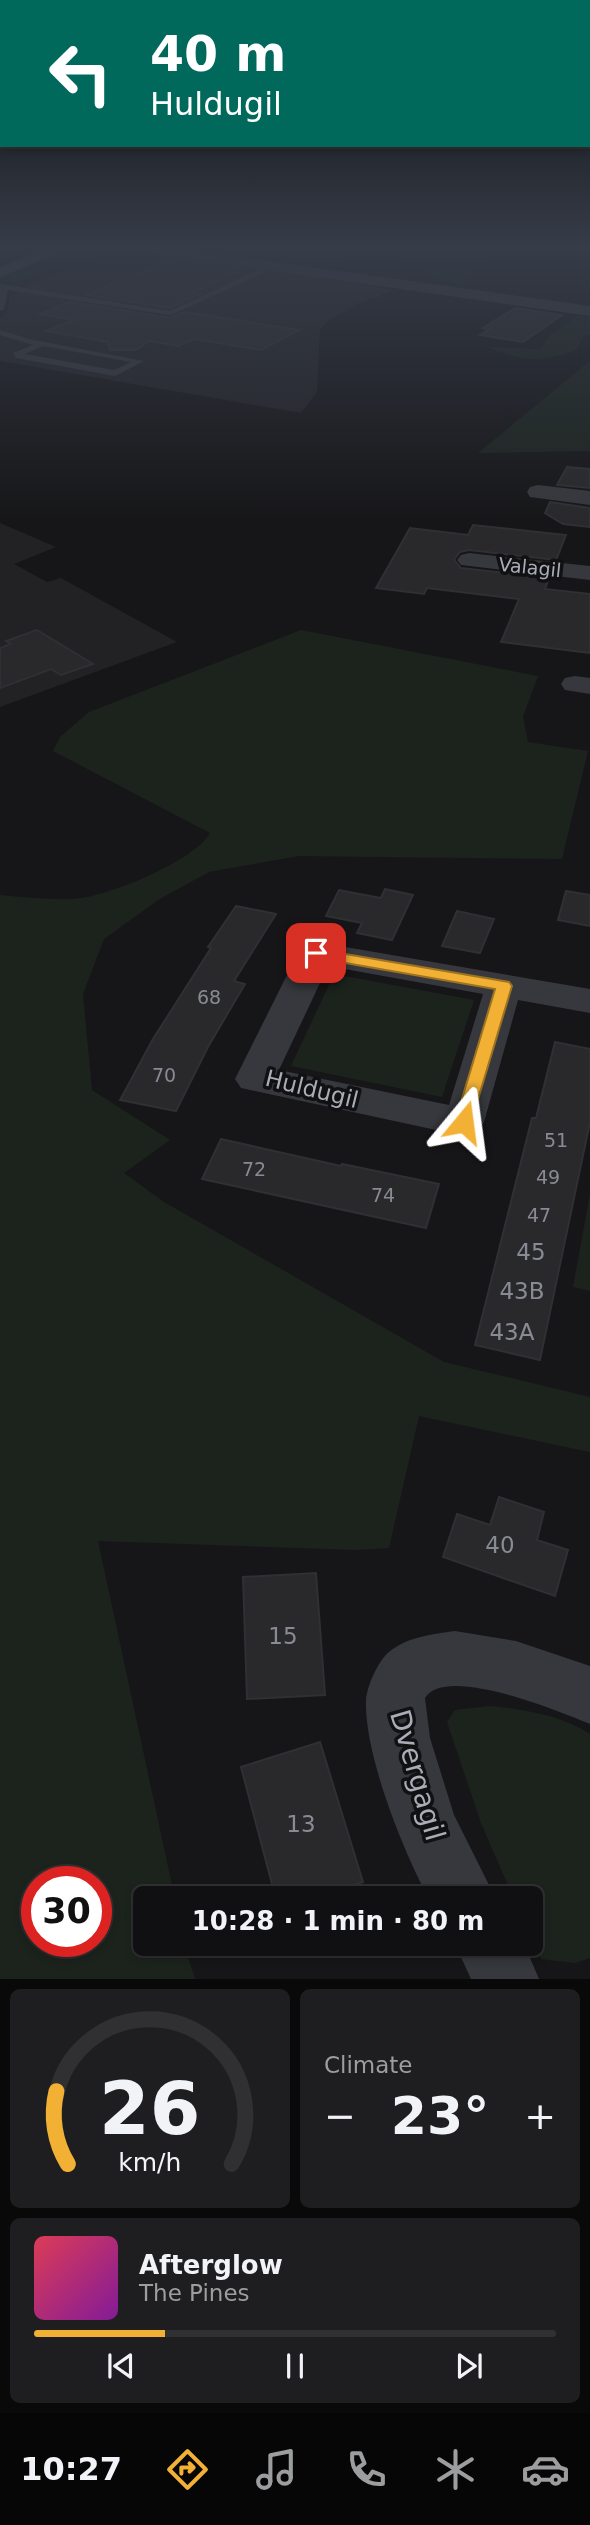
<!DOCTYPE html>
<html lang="en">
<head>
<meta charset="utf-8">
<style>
  body { margin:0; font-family:"DejaVu Sans",sans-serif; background:#1e1e20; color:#f1f3f6; height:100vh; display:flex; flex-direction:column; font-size:26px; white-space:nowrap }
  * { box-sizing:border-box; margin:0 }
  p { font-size:23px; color:#9c9d9f }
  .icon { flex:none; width:38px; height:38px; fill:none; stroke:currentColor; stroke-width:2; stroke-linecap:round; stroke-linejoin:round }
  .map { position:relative; height:1979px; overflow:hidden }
  .details { display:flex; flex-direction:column; gap:10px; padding:10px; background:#09090a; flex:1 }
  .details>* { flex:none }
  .top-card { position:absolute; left:0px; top:0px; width:592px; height:147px; box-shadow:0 4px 10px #0003,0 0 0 2px #303032; background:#00695c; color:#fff; overflow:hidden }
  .speed { position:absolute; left:21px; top:1866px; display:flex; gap:14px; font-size:35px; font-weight:700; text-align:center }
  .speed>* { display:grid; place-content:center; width:91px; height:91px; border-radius:50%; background:#101012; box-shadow:0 4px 10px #0003,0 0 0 2px #303032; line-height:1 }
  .speed .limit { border:10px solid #d22; background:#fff; color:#111 }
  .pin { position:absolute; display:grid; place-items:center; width:60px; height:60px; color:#fff; margin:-30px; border-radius:14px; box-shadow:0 4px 10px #0006 }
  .me { position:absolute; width:77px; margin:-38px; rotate:16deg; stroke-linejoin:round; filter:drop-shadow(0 0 5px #0008) }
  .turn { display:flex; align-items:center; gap:24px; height:147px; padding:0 35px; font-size:32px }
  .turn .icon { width:91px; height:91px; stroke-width:2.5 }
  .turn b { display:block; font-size:49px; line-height:60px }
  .big { font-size:52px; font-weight:700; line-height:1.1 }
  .details .tile { flex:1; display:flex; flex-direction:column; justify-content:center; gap:10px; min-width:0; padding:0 24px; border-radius:10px; background:#1e1e20 }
  .details .dial { align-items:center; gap:0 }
  .dial svg { height:182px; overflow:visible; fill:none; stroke:#303032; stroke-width:7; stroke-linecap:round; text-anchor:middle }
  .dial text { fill:#f1f3f6; stroke:none }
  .song { display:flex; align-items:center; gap:21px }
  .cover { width:84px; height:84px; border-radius:10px; background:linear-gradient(135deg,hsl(350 70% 55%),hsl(290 70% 35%)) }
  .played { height:7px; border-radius:4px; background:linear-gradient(90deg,#f2b134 25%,#303032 25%) }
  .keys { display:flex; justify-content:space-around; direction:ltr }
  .heat { display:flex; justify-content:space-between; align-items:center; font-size:38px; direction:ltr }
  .details .tiles { flex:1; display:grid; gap:10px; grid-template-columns:1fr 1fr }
  .tile:last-child { grid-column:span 2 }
  .trip { position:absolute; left:133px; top:1886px; width:410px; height:70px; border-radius:10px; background:#101012; box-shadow:0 4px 10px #0003,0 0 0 2px #303032; font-weight:700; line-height:70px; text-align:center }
  .menu { display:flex; height:112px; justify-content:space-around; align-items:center; background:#060607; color:#9c9d9f }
  .menu .icon { width:49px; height:49px }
  .menu .current { color:#f2b134 }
  .menu b { font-size:32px; color:#f1f3f6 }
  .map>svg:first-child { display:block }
</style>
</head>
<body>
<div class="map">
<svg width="590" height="1979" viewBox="0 0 590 1979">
  <rect width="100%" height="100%" fill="#161618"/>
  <g fill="#222225">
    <path d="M132,252l107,12 155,26 -35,13 -28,16 -11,10 -3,63 -16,21 -301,-52v-44l6,-2 4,-18 17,-11 34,-14z"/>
    <path d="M0,523l56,24 -42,17 33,18 14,-4 116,64 -177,65z"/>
  </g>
  <g fill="#1c231d" fill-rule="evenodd">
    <path d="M0,247h130l-4,5 -45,16h-25l-41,14 -15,-1z"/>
    <path d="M222,247h315l-18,11 -27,-4 -32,31c-30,-4 -49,-29 -79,-34 -20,-3 -43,14 -63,16 -26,2 -71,-12 -96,-20z"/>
    <path d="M579,315l11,2v18h-6l-7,14c-33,15 -58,12 -90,-2l54,2 9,-14z"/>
    <path d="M590,361v90l-112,2z"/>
    <path d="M301,630l237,46 -15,41 5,25 60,9 -26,108 -264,-3 -89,16 -51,28 -54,39 -21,55 9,96 78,50 -46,33 40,29 280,160 146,35v55l-171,-36 -30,132 -32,2 -259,-9 77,358h-30v45h39l11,35h-195v-1084c23,2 47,5 71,4 32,0 124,-38 139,-66l-157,-82 7,-14 29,-25zM37,1881h59v60h-59z"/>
    <path d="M334,974l140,26 -32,97 -151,-31z"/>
    <path d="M590,1194v97l-17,-4z"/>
    <path d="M490,1706c33,3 72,9 100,28v224l-15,5 -34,-4 -11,-24v-36h-16l-33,-76 -34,-101 8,-12z"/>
  </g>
  <g fill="#29292c" stroke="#303034" stroke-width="2">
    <path d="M173,259l71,10 -52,24 8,1 -30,14 -84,-13z"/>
    <path d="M69,302l102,16 14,-6 114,18 -38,20 -67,-11 -15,7 -30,-5 -13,9h-26l-2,-8 -62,-11 28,-11 -34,-6z"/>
    <path d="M515,308l47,7 -39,27 -43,-7 10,-6 -7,-1z"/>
    <path d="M567,467l23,2v19l-33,-3z"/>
    <path d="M550,502l40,6v19l-27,-3 -18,-11z"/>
    <path d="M473,525l93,10 -10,25 -87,-10 -9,2 -6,8 7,8 88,10 -4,11 45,5v59l-89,-11 18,-43 -92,-11 -3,6 -48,-6 34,-60 58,7z"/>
    <path d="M37,630l56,34 -32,11 -10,-6 -51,19v-40l11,-4 -5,-3z"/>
    <path d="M385,889l28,6 -21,45 -35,-7 5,-10 -36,-7 13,-26 42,8z"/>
    <path d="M566,891l24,4v31l-32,-6z"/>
    <path d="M236,906l40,8 -42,67 11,3 -37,63 -32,64 -56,-11 33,-61 58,-91 -3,-1z"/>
    <path d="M457,911l37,8 -14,34 -38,-7z"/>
    <path d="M555,1042l35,7v73l-50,238 -65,-15 57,-227h4z"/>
    <path d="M221,1139l120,27 1,-2 97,20 -13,44 -224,-49z"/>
    <path d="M499,1497l45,15 -7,28 31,10 -13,46 -112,-39 14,-43 33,11z"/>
    <path d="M316,1573l9,122 -78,4 -4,-122z"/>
    <path d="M320,1742l43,140 -51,17h-36l-35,-132z"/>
  </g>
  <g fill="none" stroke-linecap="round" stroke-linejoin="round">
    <g fill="#37383d" fill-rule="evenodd">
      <path d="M271,264l7,2 -107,49 -163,-25 -4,19 -4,2v-27l170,27z"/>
      <path d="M0,330l29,9 115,22 -29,15 -99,-18 -3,-5 20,-8 -33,-10zM43,346l88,16 -17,8 -89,-16z"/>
    </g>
    <g fill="#37383d" fill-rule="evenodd">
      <path d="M126,247h41l423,59v10l-457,-65z"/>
      <path d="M538,485l52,6v14l-60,-8 -3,-5 3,-5z"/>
      <path d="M469,553l121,13v14l-129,-15 -4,-5 4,-5z"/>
      <path d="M575,676l15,2v16l-25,-4 -4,-6 4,-6z"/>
      <path d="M316,942l274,47v24l-72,-13 -34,122 -6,10 -14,4 -223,-48 -6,-9 63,-126 5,-8zM328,966l155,28 -34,111 -170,-35z"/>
      <path d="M455,1631l61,10 74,25v58c-29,-12 -145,-60 -165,-26l5,40 24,77 42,84h-67c-26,-48 -65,-145 -63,-199 1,-14 12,-39 23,-48 18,-15 44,-18 66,-21z"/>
      <path d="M455,1944h69l15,35h-68z"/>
    </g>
    <path fill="#45474d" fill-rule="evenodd" d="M51,247h22l-73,30v-10z"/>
  </g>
  <linearGradient id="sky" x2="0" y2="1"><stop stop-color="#0c0c0d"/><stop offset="0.47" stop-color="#363c48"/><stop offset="1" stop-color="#363c48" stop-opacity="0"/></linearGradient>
  <rect width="590" height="524" fill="url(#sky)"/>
  <path fill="#f2b134" stroke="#9d7322" stroke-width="2" d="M316,949l193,33 3,4 -42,140h-12l-3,-4 40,-133 -184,-32 -3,-4 3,-3z"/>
  <g text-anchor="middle" stroke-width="7" stroke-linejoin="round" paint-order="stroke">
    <g font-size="19" fill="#a8adb8" stroke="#111113">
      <text transform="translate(530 567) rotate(6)" y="7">Valagil</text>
    </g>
    <g font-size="19" fill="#888b94">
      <text x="209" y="1004">68</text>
      <text x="164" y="1082">70</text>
      <text x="556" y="1147">51</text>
      <text x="254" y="1176">72</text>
      <text x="548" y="1184">49</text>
      <text x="383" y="1202">74</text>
      <text x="539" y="1222">47</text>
    </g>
    <g font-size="23" fill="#a8adb8" stroke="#111113">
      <text transform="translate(312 1089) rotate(14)" y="8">Huldugil</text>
    </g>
    <g font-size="23" fill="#888b94">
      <text x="531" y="1260">45</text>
      <text x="522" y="1299">43B</text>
      <text x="512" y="1340">43A</text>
      <text x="500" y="1553">40</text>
      <text x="283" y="1644">15</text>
      <text x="301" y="1832">13</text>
    </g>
    <g font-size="28" fill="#a8adb8" stroke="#111113">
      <text transform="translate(418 1775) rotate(74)" y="10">Dvergagil</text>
    </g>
  </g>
</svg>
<div class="speed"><div class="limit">30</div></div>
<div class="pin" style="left:316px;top:953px;background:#d93025"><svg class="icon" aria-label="arrive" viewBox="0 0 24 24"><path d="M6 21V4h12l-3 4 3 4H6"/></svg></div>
<svg class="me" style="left:464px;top:1122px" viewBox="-20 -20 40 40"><path d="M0-17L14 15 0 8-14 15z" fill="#f2b134" stroke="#fff" stroke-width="4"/></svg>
<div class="trip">10:28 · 1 min · 80 m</div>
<div class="top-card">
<div class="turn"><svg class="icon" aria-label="left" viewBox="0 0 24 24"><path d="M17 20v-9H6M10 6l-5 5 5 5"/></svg><div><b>40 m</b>Huldugil</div></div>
</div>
</div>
<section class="details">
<div class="tiles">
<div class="tile dial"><svg viewBox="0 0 100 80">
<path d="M14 69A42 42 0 1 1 86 69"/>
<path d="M14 69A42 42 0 0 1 9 37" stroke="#f2b134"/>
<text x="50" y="56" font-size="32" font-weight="700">26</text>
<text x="50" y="72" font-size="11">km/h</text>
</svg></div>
<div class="tile"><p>Climate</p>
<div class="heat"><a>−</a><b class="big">23°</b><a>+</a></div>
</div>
<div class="tile">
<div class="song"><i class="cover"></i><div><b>Afterglow</b><p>The Pines</p></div></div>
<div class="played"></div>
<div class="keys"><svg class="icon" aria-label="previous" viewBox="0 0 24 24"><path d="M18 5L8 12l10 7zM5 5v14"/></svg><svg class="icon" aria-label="pause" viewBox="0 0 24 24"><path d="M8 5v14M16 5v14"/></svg><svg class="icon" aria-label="next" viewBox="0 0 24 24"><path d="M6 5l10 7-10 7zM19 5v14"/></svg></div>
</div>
</div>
</section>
<nav class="menu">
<b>10:27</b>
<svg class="icon current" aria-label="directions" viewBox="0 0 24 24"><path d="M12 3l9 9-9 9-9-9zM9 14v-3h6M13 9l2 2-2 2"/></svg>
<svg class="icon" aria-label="music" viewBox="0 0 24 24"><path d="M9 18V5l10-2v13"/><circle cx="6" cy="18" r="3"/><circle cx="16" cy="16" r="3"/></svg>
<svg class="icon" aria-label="phone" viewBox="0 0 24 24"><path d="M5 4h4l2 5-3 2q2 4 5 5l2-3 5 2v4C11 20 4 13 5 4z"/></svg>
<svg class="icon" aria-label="climate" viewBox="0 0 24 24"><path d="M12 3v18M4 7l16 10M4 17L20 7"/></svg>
<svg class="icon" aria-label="car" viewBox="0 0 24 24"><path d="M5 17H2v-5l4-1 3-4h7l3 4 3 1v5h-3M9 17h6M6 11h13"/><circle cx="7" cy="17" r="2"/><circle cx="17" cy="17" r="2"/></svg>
</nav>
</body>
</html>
